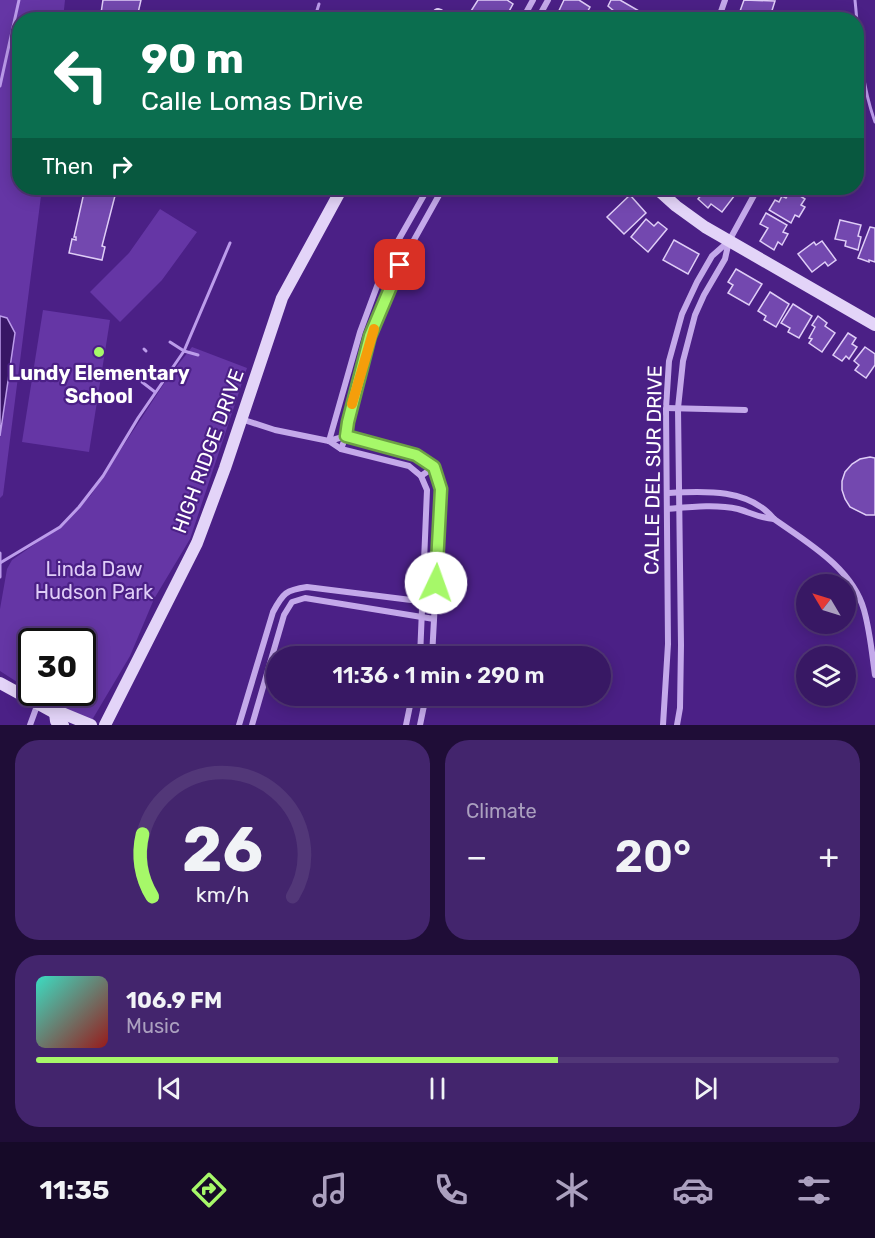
<!DOCTYPE html>
<html lang="en">
<head>
<meta charset="utf-8">
<style>
  body { margin:0; font-family:Rubik,sans-serif; background:#43256d; color:#f1f3f6; height:100vh; display:flex; flex-direction:column; font-size:22px; white-space:nowrap }
  * { box-sizing:border-box; margin:0 }
  p { font-size:20px; color:#aba0bf }
  .icon { flex:none; width:33px; height:33px; fill:none; stroke:currentColor; stroke-width:2; stroke-linecap:round; stroke-linejoin:round }
  .map { position:relative; height:725px; overflow:hidden }
  .drawer { display:flex; flex-direction:column; gap:15px; padding:15px; background:#1f0d37; flex:1 }
  .drawer>* { flex:none }
  .top-card { position:absolute; left:12px; top:12px; width:852px; height:183px; border-radius:24px; box-shadow:0 3px 15px #0003,0 0 0 2px #523778; background:#0b6e4f; color:#fff; overflow:hidden }
  .needle { width:39px; rotate:308deg }
  .controls { position:absolute; left:796px; top:574px; display:grid; gap:12px }
  .controls a { display:grid; place-items:center; width:60px; height:60px; border-radius:50%; background:#381864; box-shadow:0 3px 15px #0003,0 0 0 2px #523778; font-size:30px }
  .speed { position:absolute; left:18px; top:628px; display:flex; gap:12px; font-size:30px; font-weight:700; text-align:center }
  .speed>* { display:grid; place-content:center; width:78px; height:78px; border-radius:50%; background:#381864; box-shadow:0 3px 15px #0003,0 0 0 2px #523778; line-height:1 }
  .speed .limit { border:3px solid #111; border-radius:9px; background:#fff; color:#111 }
  .pin { position:absolute; display:grid; place-items:center; width:51px; height:51px; color:#fff; margin:-26px; border-radius:12px; box-shadow:0 3px 9px #0006 }
  .me { position:absolute; width:66px; margin:-33px; rotate:3deg; stroke-linejoin:round; filter:drop-shadow(0 0 4px #0008) }
  .turn { display:flex; align-items:center; gap:21px; height:126px; padding:0 30px; font-size:27px }
  .turn .icon { width:78px; height:78px; stroke-width:2.5 }
  .turn b { display:block; font-size:42px; line-height:51px }
  .then { display:flex; align-items:center; height:57px; padding:0 30px; background:#0003; gap:12px; font-size:22px }
  .big { font-size:45px; font-weight:600; line-height:1.1 }
  .drawer .widget { flex:1; display:flex; flex-direction:column; justify-content:center; gap:9px; min-width:0; padding:0 21px; border-radius:24px; background:#43256d }
  .drawer .dial { align-items:center; gap:0 }
  .dial svg { height:156px; overflow:visible; fill:none; stroke:#523778; stroke-width:7; stroke-linecap:round; text-anchor:middle }
  .dial text { fill:#f1f3f6; stroke:none }
  .song { display:flex; align-items:center; gap:18px }
  .cover { width:72px; height:72px; border-radius:9px; background:linear-gradient(135deg,hsl(170 70% 55%),hsl(0 70% 35%)) }
  .played { height:6px; border-radius:3px; background:linear-gradient(90deg,#a6f869 65%,#523778 65%) }
  .keys { display:flex; justify-content:space-around; direction:ltr }
  .heat { display:flex; justify-content:space-between; align-items:center; font-size:33px; direction:ltr }
  .drawer .tiles { flex:1; display:grid; gap:15px; grid-template-columns:1fr 1fr }
  .widget:last-child { grid-column:span 2 }
  .trip { position:absolute; left:266px; top:646px; width:345px; height:60px; border-radius:30px; background:#381864; box-shadow:0 3px 15px #0003,0 0 0 2px #523778; font-weight:600; line-height:60px; text-align:center }
  .dock { display:flex; height:96px; justify-content:space-around; align-items:center; background:#160a28; color:#aba0bf }
  .dock .icon { width:42px; height:42px }
  .dock .on { color:#a6f869 }
  .dock b { font-size:27px; color:#f1f3f6 }
  .map>svg:first-child { display:block }
</style>
</head>
<body>
<div class="map">
<svg width="875" height="725" viewBox="0 0 875 725">
  <rect width="100%" height="100%" fill="#4b2086"/>
  <g fill="#6536a5">
    <path d="M0,0h65l-2,19 -43,1v168h22l-39,307 -3,3z"/>
    <path d="M160,209l37,23 -35,48 -42,42 -30,-30 39,-39z"/>
    <path d="M43,310l67,10 -21,132 -67,-10z"/>
    <path d="M192,347l55,21 -57,171 -36,60 -24,57 -38,64 -17,-6 -40,-21h47v-51h-50l-1,49 -31,-20v-62l7,-40 5,-9 53,-37 26,-28 78,-119z"/>
  </g>
  <path fill="#381665" stroke="#bc9ceb" stroke-width="1.5" d="M0,316l7,2 8,15 -15,103z"/>
  <g fill="none" stroke-linecap="round" stroke-linejoin="round">
    <g stroke="#bc9ceb" stroke-width="3">
      <path d="M855,0c4,40 6,84 20,122"/>
      <path d="M314,20l5,-16"/>
      <path d="M0,86l19,-86"/>
      <path d="M170,342l14,9 14,4"/>
      <path d="M144,349l2,2"/>
      <path d="M142,382l13,10"/>
      <path d="M0,553v24"/>
      <path d="M0,563l60,-36 19,-20 24,-31 35,-58 46,-67 46,-108"/>
    </g>
  </g>
  <g fill="#7348af" stroke="#dfcdf7" stroke-width="1.5">
    <path d="M103,0h38l-3,13 -3,-1 -2,8h-33z"/>
    <path d="M478,0h29l6,4 -6,11 -6,-4 -5,9h-11l-14,-9z"/>
    <path d="M564,0h15l11,7 -7,13 -28,-1z"/>
    <path d="M611,0h9l26,15 -3,5h-30l-1,-3 3,-5 -7,-6z"/>
    <path d="M744,0l31,1 -6,19h-11l-19,-6z"/>
    <path d="M85,188h32l-15,58 3,1 -3,13 -33,-7 3,-14 4,1v-3h-2z"/>
    <path d="M707,188h19l9,7 -13,17 -11,-8 -3,4 -10,-9z"/>
    <path d="M791,190l14,9 -4,6 4,2 -6,10 -4,-2 -4,8 -22,-13 6,-10 4,2 3,-6 4,2z"/>
    <path d="M630,195l16,18 -22,21 -17,-17z"/>
    <path d="M766,213l21,12 -4,7 5,2 -6,11 -4,-3 -4,8 -14,-9 8,-13 -8,-4z"/>
    <path d="M646,219l8,7 4,-4 9,7 -19,23 -17,-15z"/>
    <path d="M840,220l21,5 -3,11 3,1 -3,13 -13,-4 1,-5 -11,-2z"/>
    <path d="M870,227l5,1v34l-6,-2v2l-11,-4z"/>
    <path d="M674,240l25,14 -11,20 -25,-14z"/>
    <path d="M822,241l14,19 -8,6 -3,-4 -13,10 -14,-18 16,-12 2,3z"/>
    <path d="M736,269l26,15 -13,21 -21,-12 5,-8 -5,-3z"/>
    <path d="M770,292l19,12 -13,23 -12,-7 2,-4 -8,-5z"/>
    <path d="M793,304l19,12 -13,22 -11,-6 2,-4 -9,-5z"/>
    <path d="M818,316l9,7 -2,3 10,7 -13,19 -13,-9 3,-4 -3,-1 6,-11 -3,-2z"/>
    <path d="M848,333l8,5 -4,6 5,3 -8,12 -3,-3 -4,5 -9,-6z"/>
    <path d="M865,347l10,7v11l-9,13 -11,-8 4,-5 -5,-4z"/>
    <path d="M870,457l5,1v57h-9l-16,-8 -5,-8 -3,-9v-9l3,-9 7,-8 8,-5z"/>
  </g>
  <g fill="none" stroke-linecap="round" stroke-linejoin="round">
    <g stroke="#c4a9ea" stroke-width="6">
      <path d="M522,20l11,-20"/>
      <path d="M537,20l11,-20"/>
      <path d="M718,20l7,-20"/>
      <path d="M666,408l79,2"/>
      <path d="M241,419l34,11 54,11 12,8 68,17 12,10 6,14 -7,167"/>
      <path d="M329,441l17,-5 70,19 18,12 7,22 -9,168"/>
      <path d="M329,441l31,-109 26,-70 42,-74"/>
      <path d="M341,449l5,-13 2,-14 22,-85 30,-72 43,-77"/>
      <path d="M421,476l13,-9"/>
      <path d="M667,493c37,-2 82,-5 107,26 34,24 78,49 90,91 6,21 8,44 11,65"/>
      <path d="M667,509c23,-2 49,-5 71,0 14,4 21,9 36,10"/>
      <path d="M30,725l8,-22"/>
      <path d="M239,725l34,-113c10,-19 13,-22 34,-25l128,16"/>
      <path d="M252,725l32,-110 8,-13 13,-4 129,21"/>
      <path d="M406,725l6,-29"/>
      <path d="M420,725l6,-29"/>
      <path d="M663,725l5,-81 -2,-236 3,-47 13,-47 15,-32 15,-26 17,-15"/>
      <path d="M677,725l3,-17 1,-63 -3,-237 5,-47 12,-46 9,-20 21,-36 4,-18 29,-53"/>
    </g>
    <g stroke="#e3d4f8" stroke-width="12">
      <path d="M435,20l3,-6 10,6"/>
      <path d="M656,188l20,18 29,21 170,98"/>
      <path d="M0,683l55,30h7l29,12"/>
      <path d="M55,713l1,8 7,4"/>
      <path d="M105,725l92,-182 28,-75 57,-170 60,-110"/>
    </g>
  </g>
  <g fill="none" stroke-linecap="round" stroke-linejoin="round">
    <defs>
      <path id="route" d="M400,265l-30,71 -22,86 -2,14 70,19 18,12 7,22 -5,94"/>
    </defs>
    <use href="#route" stroke="#6ca144" stroke-width="15"/>
    <use href="#route" stroke="#a6f869" stroke-width="10"/>
    <path stroke="#f59e0b" stroke-width="10" d="M352,404l22,-75"/>
  </g>
  <circle fill="#a6f869" stroke="#4b2086" stroke-width="2" cx="99" cy="352" r="6"/>
  <g text-anchor="middle" stroke-width="4.5" stroke-linejoin="round" paint-order="stroke">
    <g font-size="20" font-weight="bold" fill="#fff" stroke="#4b2086">
      <text x="99" y="380">Lundy Elementary<tspan x="99" dy="23">School</tspan></text>
    </g>
    <g font-size="20" fill="#fff" stroke="#4b2086">
      <text transform="translate(208 451) rotate(-70)" y="7">HIGH RIDGE DRIVE</text>
      <text transform="translate(653 470) rotate(-89)" y="7">CALLE DEL SUR DRIVE</text>
    </g>
    <g font-size="20" fill="#dfcdf7" stroke="#4b2086">
      <text x="94" y="576">Linda Daw<tspan x="94" dy="23">Hudson Park</tspan></text>
    </g>
  </g>
</svg>
<div class="controls">
<a><svg class="needle" viewBox="-14 -14 28 28"><path d="M0-13l5 13h-10z" fill="#e53935"/><path d="M0 13l5-13h-10z" fill="#aba0bf"/></svg></a>
<a><svg class="icon" aria-label="layers" viewBox="0 0 24 24"><path d="M12 4l9 5-9 5-9-5zM3 14l9 5 9-5"/></svg></a>
</div>
<div class="speed"><div class="limit">30</div></div>
<div class="pin" style="left:400px;top:265px;background:#d93025"><svg class="icon" aria-label="arrive" viewBox="0 0 24 24"><path d="M6 21V4h12l-3 4 3 4H6"/></svg></div>
<svg class="me" style="left:436px;top:583px" viewBox="-20 -20 40 40"><circle r="19" fill="#fff"/><path d="M0-13L10 11 0 6-10 11z" fill="#a6f869"/></svg>
<div class="trip">11:36 · 1 min · 290 m</div>
<div class="top-card">
<div class="turn"><svg class="icon" aria-label="left" viewBox="0 0 24 24"><path d="M17 20v-9H6M10 6l-5 5 5 5"/></svg><div><b>90 m</b>Calle Lomas Drive</div></div>
<div class="then">Then<svg class="icon" aria-label="right" viewBox="0 0 24 24"><path d="M7 20v-9h11M14 6l5 5-5 5"/></svg></div>
</div>
</div>
<section class="drawer">
<div class="tiles">
<div class="widget dial"><svg viewBox="0 0 100 80">
<path d="M14 69A42 42 0 1 1 86 69"/>
<path d="M14 69A42 42 0 0 1 9 37" stroke="#a6f869"/>
<text x="50" y="56" font-size="32" font-weight="700">26</text>
<text x="50" y="72" font-size="11">km/h</text>
</svg></div>
<div class="widget"><p>Climate</p>
<div class="heat"><a>−</a><b class="big">20°</b><a>+</a></div>
</div>
<div class="widget">
<div class="song"><i class="cover"></i><div><b>106.9 FM</b><p>Music</p></div></div>
<div class="played"></div>
<div class="keys"><svg class="icon" aria-label="previous" viewBox="0 0 24 24"><path d="M18 5L8 12l10 7zM5 5v14"/></svg><svg class="icon" aria-label="pause" viewBox="0 0 24 24"><path d="M8 5v14M16 5v14"/></svg><svg class="icon" aria-label="next" viewBox="0 0 24 24"><path d="M6 5l10 7-10 7zM19 5v14"/></svg></div>
</div>
</div>
</section>
<nav class="dock">
<b>11:35</b>
<svg class="icon on" aria-label="directions" viewBox="0 0 24 24"><path d="M12 3l9 9-9 9-9-9zM9 14v-3h6M13 9l2 2-2 2"/></svg>
<svg class="icon" aria-label="music" viewBox="0 0 24 24"><path d="M9 18V5l10-2v13"/><circle cx="6" cy="18" r="3"/><circle cx="16" cy="16" r="3"/></svg>
<svg class="icon" aria-label="phone" viewBox="0 0 24 24"><path d="M5 4h4l2 5-3 2q2 4 5 5l2-3 5 2v4C11 20 4 13 5 4z"/></svg>
<svg class="icon" aria-label="climate" viewBox="0 0 24 24"><path d="M12 3v18M4 7l16 10M4 17L20 7"/></svg>
<svg class="icon" aria-label="car" viewBox="0 0 24 24"><path d="M5 17H2v-5l4-1 3-4h7l3 4 3 1v5h-3M9 17h6M6 11h13"/><circle cx="7" cy="17" r="2"/><circle cx="17" cy="17" r="2"/></svg>
<svg class="icon" aria-label="filters" viewBox="0 0 24 24"><path d="M4 7h16M4 17h16"/><circle cx="9" cy="7" r="2"/><circle cx="15" cy="17" r="2"/></svg>
</nav>
</body>
</html>
